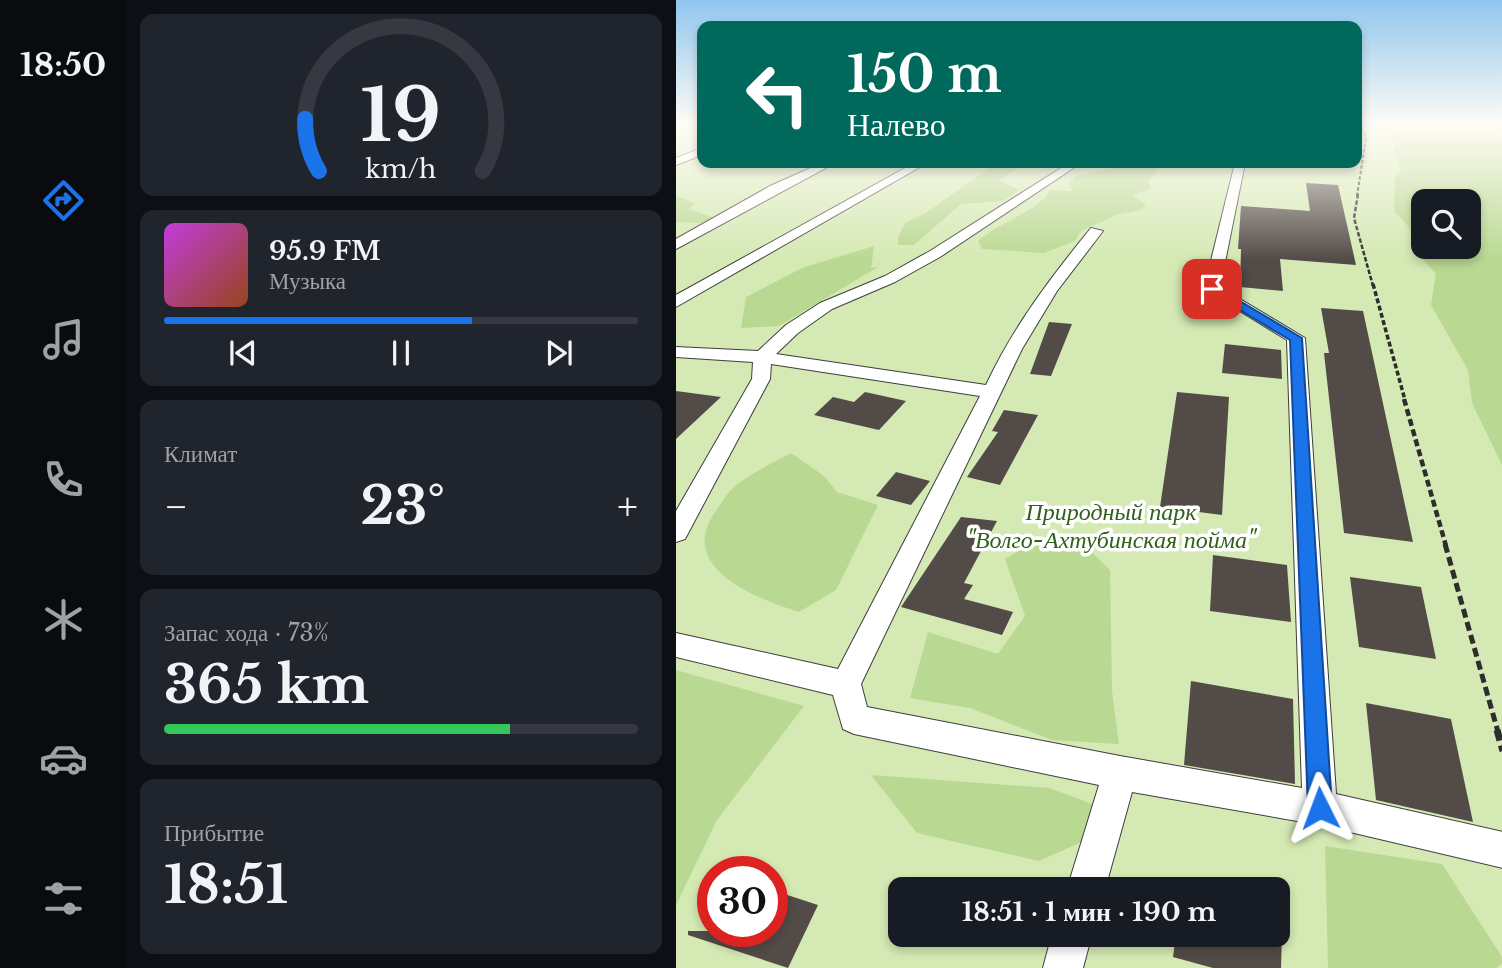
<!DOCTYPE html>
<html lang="ru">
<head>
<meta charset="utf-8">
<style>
  body { margin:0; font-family:"Libre Baskerville",serif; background:#20242c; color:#f1f3f6; height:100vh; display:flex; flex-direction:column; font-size:26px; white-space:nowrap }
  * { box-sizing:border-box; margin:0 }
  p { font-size:23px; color:#9ea1a6 }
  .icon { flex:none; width:38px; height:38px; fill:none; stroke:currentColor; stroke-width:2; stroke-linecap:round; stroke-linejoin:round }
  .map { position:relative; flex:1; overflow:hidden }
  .panel { display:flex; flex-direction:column; gap:14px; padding:14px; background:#0d0f14; width:550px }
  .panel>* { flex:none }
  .top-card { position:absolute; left:21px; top:21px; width:665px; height:147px; border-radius:14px; box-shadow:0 4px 10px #0003; background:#00695c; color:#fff; overflow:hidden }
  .controls { position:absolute; left:735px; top:189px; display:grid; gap:14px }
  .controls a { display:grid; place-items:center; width:70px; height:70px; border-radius:14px; background:#171b24; box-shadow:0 4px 10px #0003; font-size:35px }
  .speed { position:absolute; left:21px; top:856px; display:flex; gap:14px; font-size:35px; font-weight:700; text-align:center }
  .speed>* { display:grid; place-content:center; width:91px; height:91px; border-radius:50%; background:#171b24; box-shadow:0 4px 10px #0003; line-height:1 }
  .speed .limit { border:10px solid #d22; background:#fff; color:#111 }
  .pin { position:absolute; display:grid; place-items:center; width:60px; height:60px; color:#fff; margin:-30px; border-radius:14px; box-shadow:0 4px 10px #0006 }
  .me { position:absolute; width:77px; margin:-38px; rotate:357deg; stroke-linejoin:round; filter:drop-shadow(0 0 5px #0008) }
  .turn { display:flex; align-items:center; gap:24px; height:147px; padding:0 35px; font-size:32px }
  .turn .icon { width:91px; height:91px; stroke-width:2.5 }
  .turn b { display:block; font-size:49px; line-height:60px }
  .big { font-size:52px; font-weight:700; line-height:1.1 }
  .panel .widget { flex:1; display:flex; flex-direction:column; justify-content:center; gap:10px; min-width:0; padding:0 24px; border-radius:14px; background:#20242c }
  .panel .dial { align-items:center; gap:0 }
  .dial svg { height:182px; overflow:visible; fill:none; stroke:#363941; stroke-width:7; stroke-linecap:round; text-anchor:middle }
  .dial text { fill:#f1f3f6; stroke:none }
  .song { display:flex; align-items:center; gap:21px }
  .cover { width:84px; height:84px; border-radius:10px; background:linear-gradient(135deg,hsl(290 70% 55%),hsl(20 70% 35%)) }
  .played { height:7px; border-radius:4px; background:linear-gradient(90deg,#1a73e8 65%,#363941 65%) }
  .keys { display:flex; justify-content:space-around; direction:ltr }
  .heat { display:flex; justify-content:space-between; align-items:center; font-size:38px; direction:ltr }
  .charge { height:10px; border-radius:5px; background:linear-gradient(90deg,#34c759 73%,#363941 0) }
  .trip { position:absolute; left:212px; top:877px; width:402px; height:70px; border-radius:14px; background:#171b24; box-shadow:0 4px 10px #0003; font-weight:700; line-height:70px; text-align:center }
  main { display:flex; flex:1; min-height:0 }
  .dock { display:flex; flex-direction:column; width:126px; justify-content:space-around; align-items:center; background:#090b0e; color:#9ea1a6 }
  .dock .icon { width:49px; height:49px }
  .dock .current { color:#1a73e8 }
  .dock b { font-size:32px; color:#f1f3f6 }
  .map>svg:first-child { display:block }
</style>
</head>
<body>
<main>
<nav class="dock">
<b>18:50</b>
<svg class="icon current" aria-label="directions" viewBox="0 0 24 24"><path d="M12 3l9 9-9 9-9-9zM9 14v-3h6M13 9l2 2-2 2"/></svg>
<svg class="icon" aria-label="music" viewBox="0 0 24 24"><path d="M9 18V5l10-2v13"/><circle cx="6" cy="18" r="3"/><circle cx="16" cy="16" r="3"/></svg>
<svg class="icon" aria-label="phone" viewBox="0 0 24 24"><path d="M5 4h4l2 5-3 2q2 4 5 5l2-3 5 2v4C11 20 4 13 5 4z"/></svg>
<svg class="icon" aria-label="climate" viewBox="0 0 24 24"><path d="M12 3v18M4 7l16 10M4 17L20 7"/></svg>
<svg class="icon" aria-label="car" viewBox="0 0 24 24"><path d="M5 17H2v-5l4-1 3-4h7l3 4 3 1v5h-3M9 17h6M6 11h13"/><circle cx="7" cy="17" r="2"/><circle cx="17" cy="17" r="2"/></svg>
<svg class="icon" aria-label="filters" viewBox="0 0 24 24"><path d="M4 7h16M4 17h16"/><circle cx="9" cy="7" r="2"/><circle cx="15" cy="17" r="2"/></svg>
</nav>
<section class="panel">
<div class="widget dial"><svg viewBox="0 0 100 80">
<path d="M14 69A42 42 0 1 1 86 69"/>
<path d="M14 69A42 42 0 0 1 8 46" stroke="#1a73e8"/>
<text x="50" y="56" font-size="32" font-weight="700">19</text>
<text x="50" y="72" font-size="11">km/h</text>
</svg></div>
<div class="widget">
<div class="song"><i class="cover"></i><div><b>95.9 FM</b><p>Музыка</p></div></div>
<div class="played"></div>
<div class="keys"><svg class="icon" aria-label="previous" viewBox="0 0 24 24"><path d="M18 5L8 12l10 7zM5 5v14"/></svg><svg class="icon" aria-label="pause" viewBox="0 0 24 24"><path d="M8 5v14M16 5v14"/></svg><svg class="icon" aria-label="next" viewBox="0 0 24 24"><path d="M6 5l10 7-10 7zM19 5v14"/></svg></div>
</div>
<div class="widget"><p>Климат</p>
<div class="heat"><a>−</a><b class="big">23°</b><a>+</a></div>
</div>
<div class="widget"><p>Запас хода · 73%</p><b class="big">365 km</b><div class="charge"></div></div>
<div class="widget"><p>Прибытие</p><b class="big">18:51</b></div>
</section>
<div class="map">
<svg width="827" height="968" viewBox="0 0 827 968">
  <rect width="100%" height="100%" fill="#fff8e8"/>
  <path fill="#d4e9b3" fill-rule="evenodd" d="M0,125h26v38h655v-38h145v843h-826zM747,201h46v46h-46zM37,872h59v59h-59zM224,889h378v45h-378z"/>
  <g fill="#b9d992" fill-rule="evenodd">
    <path d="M704,125h122v340l-30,-62 -4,-33 -37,-65 5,-31 -20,-22v-11l-7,-14 -15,-16 1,-33 7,-7 -4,-5 1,-9 -6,-6 3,-8zM747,201h46v46h-46z"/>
    <path d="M320,163h31l-28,17 20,10 -16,11 -42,3 -47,41h-16v-8l7,-14 21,-10z"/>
    <path d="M463,163h47l-26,2 -11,15 2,9 -19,6 14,10 -5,5 -22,4 -38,17 -6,10 -31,12 -62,-4 -4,-8c18,-17 63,-31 72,-51l22,1 -3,-7 6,-8z"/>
    <path d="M0,196l19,7 -6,6 25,9 -9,5 -29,-1z"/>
    <path d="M198,246l-3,22 7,-1 -99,59 -38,2 5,-31 56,-29z"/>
    <path d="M115,453l33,23 13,16 41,13 -42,85 -37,22c-41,-13 -123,-43 -84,-100 6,-8 12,-19 20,-26 16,-13 38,-23 56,-33z"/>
    <path d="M370,536l36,7 28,27 2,121 7,53 -67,-4 -82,-32 -60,-10 18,-66 70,22 27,-38 -20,-57z"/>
    <path d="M0,670l128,36 -87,114 -41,85z"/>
    <path d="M195,775l178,13 60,22 -7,23 -63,28 -122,-28z"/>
    <path d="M649,846l117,18 60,93v6l-6,5h-168z"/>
  </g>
  <g fill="#534b47">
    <path d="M630,183l32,2 18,80 -76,-6 3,32 -43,-4 1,-38h-3l3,-43 69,5z"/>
    <path d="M645,308l42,3 50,231 -69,-9 -20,-180h5z"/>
    <path d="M373,322l23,2 -21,52 -21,-2z"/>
    <path d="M549,344l56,6 1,29 -60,-6z"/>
    <path d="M0,391l45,6 -45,42z"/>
    <path d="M189,392l41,9 -27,29 -65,-15 19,-18 21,5z"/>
    <path d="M501,392l52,5 -7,118 -62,-8z"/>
    <path d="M328,410l34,5 -38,70 -33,-8 31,-45 -6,-1z"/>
    <path d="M220,472l34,9 -19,24 -35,-9z"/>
    <path d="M285,517l36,4 -33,62 9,2 -9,14 49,13 -11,23 -101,-28z"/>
    <path d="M537,555l74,10 4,57 -81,-11z"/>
    <path d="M674,577l71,10 15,72 -77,-12z"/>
    <path d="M515,681l102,18 2,85 -111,-19z"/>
    <path d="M690,703l85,16 22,103 -97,-22z"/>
    <path d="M96,890l46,15 -30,63 -100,-33v-4h84z"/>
    <path d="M500,934h106l-1,34h-68l-40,-11z"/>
  </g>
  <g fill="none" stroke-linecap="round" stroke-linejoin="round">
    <defs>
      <g id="minor">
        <path d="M26,148v7l-26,10v-7z"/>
        <path d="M146,163h13l-159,86v-10l94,-53z"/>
        <path d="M238,163h13l-251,144v-12z"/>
        <path d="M393,163h12l-141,94 -45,25 -63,27 -34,24 -22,21 210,31c27,-58 65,-108 105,-157l12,3 -46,60 -35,58 -161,335 6,23 253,49 182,32 -15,-448 -83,-51 31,-126h10l-25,124 85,51 31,456 167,38v36l-183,-43 -188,-33 -27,97h-38l32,-104 -245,-51 -11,-5 -10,-34 -157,-38v-24l162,36 142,-273 -209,-32 -1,15 -85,160 -9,3v-31l76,-132 1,-17 -77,-5v-10l82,4 28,-26 34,-22 65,-27 45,-25z"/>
        <path d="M376,934h40l-9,34h-40z"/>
      </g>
    </defs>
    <use href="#minor" stroke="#3e3e3e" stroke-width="2"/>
    <g stroke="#2d2d2d" stroke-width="2" stroke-dasharray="3.5 2" stroke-linecap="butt">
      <path d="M822,125l5,5"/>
      <path d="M681,196l9,-58 -6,-13"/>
    </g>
    <path stroke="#2d2d2d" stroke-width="2.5" stroke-dasharray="4.5 2" stroke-linecap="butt" d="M682,194l-4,24 19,68"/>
    <path stroke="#2d2d2d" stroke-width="3.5" stroke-dasharray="5 2.5" stroke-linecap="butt" d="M697,284l32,116"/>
    <path stroke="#2d2d2d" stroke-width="4.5" stroke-dasharray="7 3.5" stroke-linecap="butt" d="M728,399l42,147"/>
    <path stroke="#2d2d2d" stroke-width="5" stroke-dasharray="9 4.5" stroke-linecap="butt" d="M769,544l53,188"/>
    <path stroke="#2d2d2d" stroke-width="7" stroke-dasharray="11 5" stroke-linecap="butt" d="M821,730l6,21"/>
    <use href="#minor" fill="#fff" fill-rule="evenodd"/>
  </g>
  <linearGradient id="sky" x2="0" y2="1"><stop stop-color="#90c6ee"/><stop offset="0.48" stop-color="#fffcf5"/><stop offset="1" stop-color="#fffcf5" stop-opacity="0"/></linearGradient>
  <rect width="827" height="260" fill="url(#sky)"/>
  <path fill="#1a73e8" stroke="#114b97" stroke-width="2" d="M532,287h8l86,51 30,470 -4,9 -8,4 -9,-4 -3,-9 -18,-468 -82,-49z"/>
  <g text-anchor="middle" stroke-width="7" stroke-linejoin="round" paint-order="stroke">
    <g font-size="24" font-style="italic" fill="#31621c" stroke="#fff">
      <text x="435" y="520">Природный парк<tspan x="435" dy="28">"Волго-Ахтубинская пойма"</tspan></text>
    </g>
  </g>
</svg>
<div class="controls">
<a><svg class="icon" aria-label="search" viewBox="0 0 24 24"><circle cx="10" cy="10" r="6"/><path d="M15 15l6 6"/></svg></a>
</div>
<div class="speed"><div class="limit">30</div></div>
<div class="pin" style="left:536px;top:289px;background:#d93025"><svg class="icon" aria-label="arrive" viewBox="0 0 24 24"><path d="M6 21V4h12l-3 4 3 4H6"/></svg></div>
<svg class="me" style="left:644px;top:808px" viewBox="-20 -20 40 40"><path d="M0-17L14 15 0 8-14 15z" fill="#1a73e8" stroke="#fff" stroke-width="4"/></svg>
<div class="trip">18:51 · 1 мин · 190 m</div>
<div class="top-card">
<div class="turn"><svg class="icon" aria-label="left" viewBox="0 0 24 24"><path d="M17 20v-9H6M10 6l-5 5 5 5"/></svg><div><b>150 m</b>Налево</div></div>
</div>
</div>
</main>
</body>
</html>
